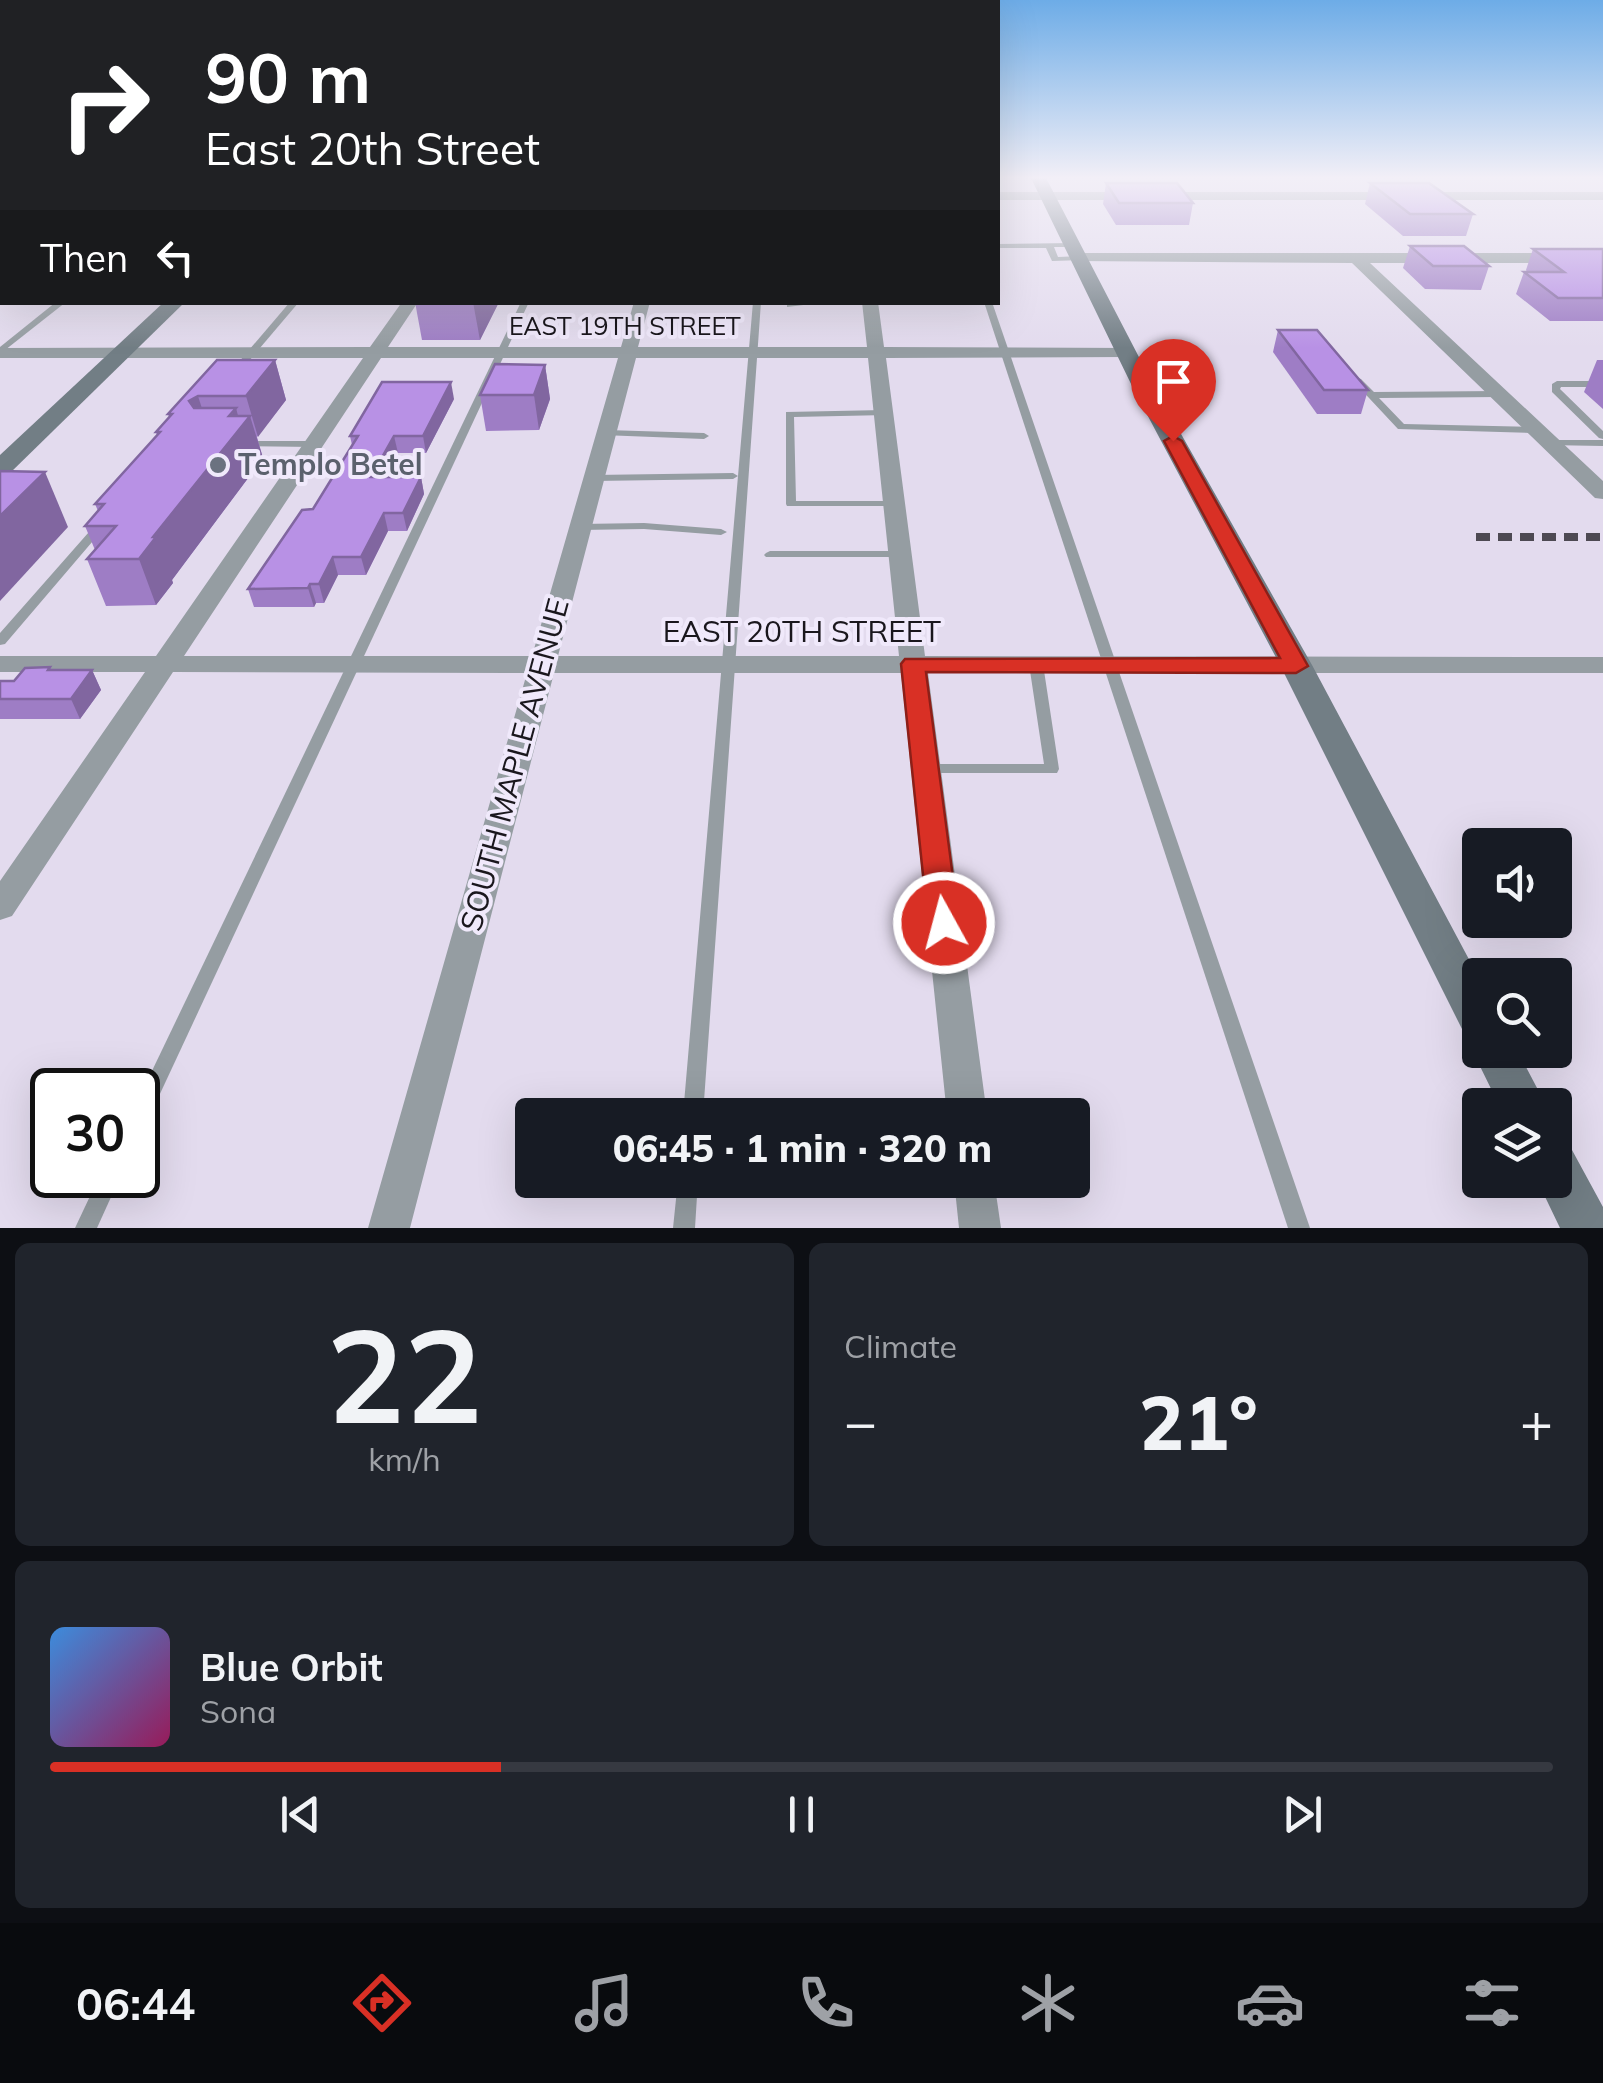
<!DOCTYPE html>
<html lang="en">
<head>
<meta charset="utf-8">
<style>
  body { margin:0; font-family:Mulish,sans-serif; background:#20242c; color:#f1f3f6; height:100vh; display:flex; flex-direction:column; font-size:38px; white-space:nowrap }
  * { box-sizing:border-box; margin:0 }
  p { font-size:32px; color:#9ea1a6 }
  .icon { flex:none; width:55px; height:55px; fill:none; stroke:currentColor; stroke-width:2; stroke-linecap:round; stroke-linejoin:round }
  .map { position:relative; height:1228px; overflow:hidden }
  .sheet { display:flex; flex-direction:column; gap:15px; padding:15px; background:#0d0f14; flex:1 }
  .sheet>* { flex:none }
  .hud { position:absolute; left:0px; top:0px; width:1000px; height:305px; box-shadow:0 10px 40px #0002; background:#202124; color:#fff; overflow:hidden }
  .controls { position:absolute; left:1462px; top:828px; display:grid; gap:20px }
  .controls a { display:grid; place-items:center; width:110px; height:110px; border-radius:10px; background:#171b24; box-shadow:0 10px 40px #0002; font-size:50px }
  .speed { position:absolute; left:30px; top:1068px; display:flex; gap:20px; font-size:50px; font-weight:700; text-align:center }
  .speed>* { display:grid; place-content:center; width:130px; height:130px; border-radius:50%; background:#171b24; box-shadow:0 10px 40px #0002; line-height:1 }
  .speed .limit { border:5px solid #111; border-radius:15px; background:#fff; color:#111 }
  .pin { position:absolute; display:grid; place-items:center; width:85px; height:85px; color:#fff; margin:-102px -42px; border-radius:50% 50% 50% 0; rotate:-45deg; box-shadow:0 0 10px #0007 }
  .pin .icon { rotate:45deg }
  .me { position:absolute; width:110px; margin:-55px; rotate:353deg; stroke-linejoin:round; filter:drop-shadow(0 0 8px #0008) }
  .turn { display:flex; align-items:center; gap:35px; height:210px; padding:0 40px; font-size:45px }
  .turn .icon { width:130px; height:130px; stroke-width:2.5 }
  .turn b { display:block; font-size:70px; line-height:85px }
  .then { display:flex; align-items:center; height:95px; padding:0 40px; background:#0003; gap:20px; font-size:38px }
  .big { font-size:75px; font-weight:800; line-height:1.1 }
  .sheet .widget { flex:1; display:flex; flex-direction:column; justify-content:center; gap:15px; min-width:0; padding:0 35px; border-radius:15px; background:#20242c }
  .sheet .dial { align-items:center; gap:0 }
  .dial b { font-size:130px; line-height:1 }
  .song { display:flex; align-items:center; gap:30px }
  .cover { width:120px; height:120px; border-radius:15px; background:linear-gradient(135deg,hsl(210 70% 55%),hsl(330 70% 35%)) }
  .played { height:10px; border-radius:5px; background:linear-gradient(90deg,#d93025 30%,#363941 30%) }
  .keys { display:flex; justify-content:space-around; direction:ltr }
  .heat { display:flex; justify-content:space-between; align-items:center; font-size:55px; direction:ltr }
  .sheet .tiles { flex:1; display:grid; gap:15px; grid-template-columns:1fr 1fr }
  .widget:last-child { grid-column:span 2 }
  .trip { position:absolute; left:515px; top:1098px; width:575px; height:100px; border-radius:10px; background:#171b24; box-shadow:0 10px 40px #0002; font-weight:800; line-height:100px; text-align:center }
  .tabs { display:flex; height:160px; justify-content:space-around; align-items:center; background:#090b0e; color:#9ea1a6 }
  .tabs .icon { width:70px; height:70px }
  .tabs .active { color:#d93025 }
  .tabs b { font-size:45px; color:#f1f3f6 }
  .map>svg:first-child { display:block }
</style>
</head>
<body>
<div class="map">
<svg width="1603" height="1228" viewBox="0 0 1603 1228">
  <rect width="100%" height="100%" fill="#e3dbee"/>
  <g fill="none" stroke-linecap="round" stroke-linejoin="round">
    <g fill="#959da2" fill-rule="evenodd">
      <rect x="0" y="182" width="2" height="4"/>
      <path d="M0,198h2v4l-2,1z"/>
      <path d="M1074,243h3v4h-23l4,10 23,-1 4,2 -1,2 -32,1 -6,-13h-48v-4z"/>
      <path d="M56,302h10l-66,52v-7z"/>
      <path d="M290,302h9l-61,72h-6v-4z"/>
      <path d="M521,302h8l-384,824 -7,3v-29z"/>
      <path d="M753,302h8l-58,813h-20l55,-639 -5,3 -139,2 -5,-3 5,-3 139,-2 5,3z"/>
      <path d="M791,302h37l-41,5v-4z"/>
      <path d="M984,302h8l318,926h-22z"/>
      <path d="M1358,378l3,1 13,13 125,-1 5,3 -5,3 -120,1 25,26 133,3 5,3 -5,3 -139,-4 -43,-46v-4z"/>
      <path d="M1557,381h46v6h-42l-1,2 43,42v8l-4,-1 -47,-46v-8z"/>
      <path d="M884,410l3,1v4l-93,2 2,84h98l5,3 -1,2h-111l-1,-2v-92z"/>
      <path d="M606,430l98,3 5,3 -5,3 -102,-4 -1,-2z"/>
      <path d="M1551,440h52v6l-56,-1 -1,-2z"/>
      <path d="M242,441h72l5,3 -5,3 -76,-1v-4z"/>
      <path d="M100,523l4,1 2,2 -2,2 -99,116 -5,1v-12l96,-109z"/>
      <path d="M644,523l77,6 6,3 -6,3 -77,-6 -64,1 -6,-3 6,-3z"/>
      <path d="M770,551h130l6,3 -6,3h-134l-2,-2 2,-2z"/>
      <path d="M1036,660l7,4 16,105 -2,4h-134l-2,-4 2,-4 5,-1h116l-15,-100z"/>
      <path d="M100,1175h21l-24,53h-22z"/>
      <path d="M678,1180h20l-3,48h-22z"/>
    </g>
    <g fill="#959da2" fill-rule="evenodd">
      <rect x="0" y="192" width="2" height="8"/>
      <rect x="998" y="192" width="605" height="8"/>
      <path d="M1081,253h522v10h-233l233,218v18l-8,-1 -243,-235 -276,-2 -3,-3z"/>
      <path d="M2,262v10l-2,1v-10z"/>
      <path d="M402,302h16l-30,45h233l13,-45h16l-12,45h229l-5,-45h16l6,45 248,1v8l-6,1 -240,1 39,298 678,1v16h-675l59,442h-40l-46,-442h-347l-144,555h-42l159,-555 -354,-1 -161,244 -12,4v-39l145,-209h-145v-16h156l207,-298h-363v-10l370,-1zM381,358h237l-86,298h-348zM636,358h232l31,298h-341z"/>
      <path d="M954,1180h40l7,48h-42z"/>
    </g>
    <g fill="#727e85" fill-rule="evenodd">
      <path d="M1030,176h15l110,212 157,277 168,315v70h37l29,55h-47l-27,-55 5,-10 -12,-5 -185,-370 -147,-277z"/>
      <path d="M164,302h21l-176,172 -9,3v-22z"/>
      <path d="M1555,1143l17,7 31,57v21h-43l-23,-48h18z"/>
    </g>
    <path stroke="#4d4952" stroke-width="8" stroke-dasharray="14 8" stroke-linecap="butt" d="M1476,537h127"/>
  </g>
  <g fill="#9e7dc5">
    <path d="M1106,183l87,20 -4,22h-73l-13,-21z"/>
    <path d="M1370,183l103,31 -7,22h-63l-38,-32z"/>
    <path d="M1410,246l79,20 -8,24 -56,-1 -22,-21z"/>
    <path d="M1533,249h70v72h-53l-34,-27 8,-22h3l-1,-2z"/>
    <path d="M415,302h84l-19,38h-58z"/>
    <path d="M1278,330l90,60 -7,24h-44l-44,-62z"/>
    <path d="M217,360h58l11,40 -29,37 6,21 -91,122 1,3 -17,22 -50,1 -19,-47 8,-9 -10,-24 13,-15 -3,-7 62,-68 -1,-4 13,-15 -1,-3z"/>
    <path d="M1597,360h6v49l-19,-17z"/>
    <path d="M545,365l5,34 -11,31 -53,1 -6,-36z"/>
    <path d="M454,399l-28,54h-28l-13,24h36l3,17 -17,37h-19l-22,44h-28l-14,28h-8l-2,4h-60l-6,-18 65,-80 39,-64 -2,-9z"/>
    <path d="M50,667l2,3h40l9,20 -21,29h-80v-38h14z"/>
  </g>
  <g fill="#8166a0">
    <path d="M473,302h26l-19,38z"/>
    <path d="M275,360l11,40 -28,37 -12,-41z"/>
    <path d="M545,365l5,34 -11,31 -5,-35z"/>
    <path d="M451,382l3,17 -28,54 -3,-17z"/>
    <path d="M198,396l13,41 -22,-36z"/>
    <path d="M236,408l5,19 9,-11 13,42 -91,122 1,3 -17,22 -17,-46z"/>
    <path d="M394,436l4,17 -23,41 -4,-17z"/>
    <path d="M45,472l23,55 -68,74v-85z"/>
    <path d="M421,477l3,17 -17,37 -4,-18z"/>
    <path d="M384,513l4,18 -22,44 -5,-18z"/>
    <path d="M333,557l5,18 -14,28 -5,-19z"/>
    <path d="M310,584l6,19 -2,4 -6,-19z"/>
    <path d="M92,670l9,20 -21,29 -9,-20z"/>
  </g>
  <g fill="#b891e5" stroke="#8166a0" stroke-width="2.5">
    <path d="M1106,183h71l16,20h-74z"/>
    <path d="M1370,183h59l44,31h-63z"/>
    <path d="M1410,246h54l25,20h-56z"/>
    <path d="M1533,249h70v49h-45l-34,-26h40z"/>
    <path d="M1278,330h39l51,60h-44z"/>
    <path d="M217,360h58l-29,36h-48l-9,5 5,7h42l-7,8h21l-97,121h3l-17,22h-52l29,-33h-31l19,-22h-9l65,-72h-4l16,-18h-4z"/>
    <path d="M495,364l50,1 -11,30h-54z"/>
    <path d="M382,382h69l-28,54h-29l-23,41h50l-18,36h-19l-23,44h-28l-14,27h-9l-2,4 -60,1 54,-79 11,-1 45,-73h-8z"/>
    <path d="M0,471l45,1 -45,44z"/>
    <path d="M50,667l-2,3h44l-21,29h-71v-18h14l11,-13z"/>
  </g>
  <linearGradient id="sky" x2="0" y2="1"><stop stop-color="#6dace7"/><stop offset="0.51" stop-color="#f2eff7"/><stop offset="1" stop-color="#f2eff7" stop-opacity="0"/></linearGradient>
  <rect width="1603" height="348" fill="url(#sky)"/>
  <path fill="#d93025" stroke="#8d1f18" stroke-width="2.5" d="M1173,436l9,5 126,225 -12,7 -370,-1 33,251 -4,9 -11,3 -11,-3 -5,-9 -27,-259 4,-5 375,-1 -116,-217z"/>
  <circle fill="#6b7280" stroke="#f0e9fb" stroke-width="4" cx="218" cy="465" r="10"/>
  <g text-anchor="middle" stroke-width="8" stroke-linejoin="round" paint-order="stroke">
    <g font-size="25" fill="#1a171d" stroke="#f0e9fb">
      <text x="625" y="335">EAST 19TH STREET</text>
    </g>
    <g font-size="30" font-weight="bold" fill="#5b616d" stroke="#f0e9fb" text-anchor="start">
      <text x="238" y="475">Templo Betel</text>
    </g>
    <g font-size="30" fill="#1a171d" stroke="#f0e9fb">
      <text x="802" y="642">EAST 20TH STREET</text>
      <text transform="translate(515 765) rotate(-75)" y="10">SOUTH MAPLE AVENUE</text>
    </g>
  </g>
</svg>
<div class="controls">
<a><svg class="icon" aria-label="sound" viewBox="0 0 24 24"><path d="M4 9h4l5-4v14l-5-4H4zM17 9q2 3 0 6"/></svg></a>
<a><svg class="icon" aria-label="search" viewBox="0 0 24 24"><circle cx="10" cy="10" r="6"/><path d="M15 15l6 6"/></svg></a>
<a><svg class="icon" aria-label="layers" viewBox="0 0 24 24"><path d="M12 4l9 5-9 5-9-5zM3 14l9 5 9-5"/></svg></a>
</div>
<div class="speed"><div class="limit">30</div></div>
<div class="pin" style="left:1173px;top:441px;background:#d93025"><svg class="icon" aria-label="arrive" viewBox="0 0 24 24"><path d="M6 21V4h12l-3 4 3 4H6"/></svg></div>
<svg class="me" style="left:944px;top:923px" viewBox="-20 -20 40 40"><circle r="17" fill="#d93025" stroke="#fff" stroke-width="3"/><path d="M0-11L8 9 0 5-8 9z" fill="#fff"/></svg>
<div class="trip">06:45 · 1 min · 320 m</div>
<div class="hud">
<div class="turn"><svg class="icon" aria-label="right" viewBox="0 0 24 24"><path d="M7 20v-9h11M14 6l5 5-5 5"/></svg><div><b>90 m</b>East 20th Street</div></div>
<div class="then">Then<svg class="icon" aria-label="left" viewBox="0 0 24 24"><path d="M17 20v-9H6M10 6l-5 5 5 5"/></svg></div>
</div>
</div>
<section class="sheet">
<div class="tiles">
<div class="widget dial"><b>22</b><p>km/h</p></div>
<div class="widget"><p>Climate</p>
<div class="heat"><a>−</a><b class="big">21°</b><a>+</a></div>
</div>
<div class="widget">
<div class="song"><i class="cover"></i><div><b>Blue Orbit</b><p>Sona</p></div></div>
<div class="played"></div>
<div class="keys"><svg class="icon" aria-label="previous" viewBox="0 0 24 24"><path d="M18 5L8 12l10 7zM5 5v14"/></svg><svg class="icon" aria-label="pause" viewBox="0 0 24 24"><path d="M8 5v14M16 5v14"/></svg><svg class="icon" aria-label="next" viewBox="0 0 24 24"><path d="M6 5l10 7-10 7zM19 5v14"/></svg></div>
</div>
</div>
</section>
<nav class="tabs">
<b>06:44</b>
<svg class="icon active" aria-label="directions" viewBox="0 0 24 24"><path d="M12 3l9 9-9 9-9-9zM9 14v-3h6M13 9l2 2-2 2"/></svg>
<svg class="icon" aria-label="music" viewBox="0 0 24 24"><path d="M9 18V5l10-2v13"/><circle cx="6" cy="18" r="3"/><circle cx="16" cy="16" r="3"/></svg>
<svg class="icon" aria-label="phone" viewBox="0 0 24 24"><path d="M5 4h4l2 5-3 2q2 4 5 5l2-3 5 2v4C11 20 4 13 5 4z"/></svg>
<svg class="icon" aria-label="climate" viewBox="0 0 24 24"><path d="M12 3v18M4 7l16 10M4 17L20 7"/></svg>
<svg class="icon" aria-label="car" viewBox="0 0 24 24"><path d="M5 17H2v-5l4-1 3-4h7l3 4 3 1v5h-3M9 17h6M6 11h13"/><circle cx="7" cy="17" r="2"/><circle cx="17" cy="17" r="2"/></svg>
<svg class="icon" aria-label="filters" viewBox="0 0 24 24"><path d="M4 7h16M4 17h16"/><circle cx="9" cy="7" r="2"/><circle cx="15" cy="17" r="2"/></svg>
</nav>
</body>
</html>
